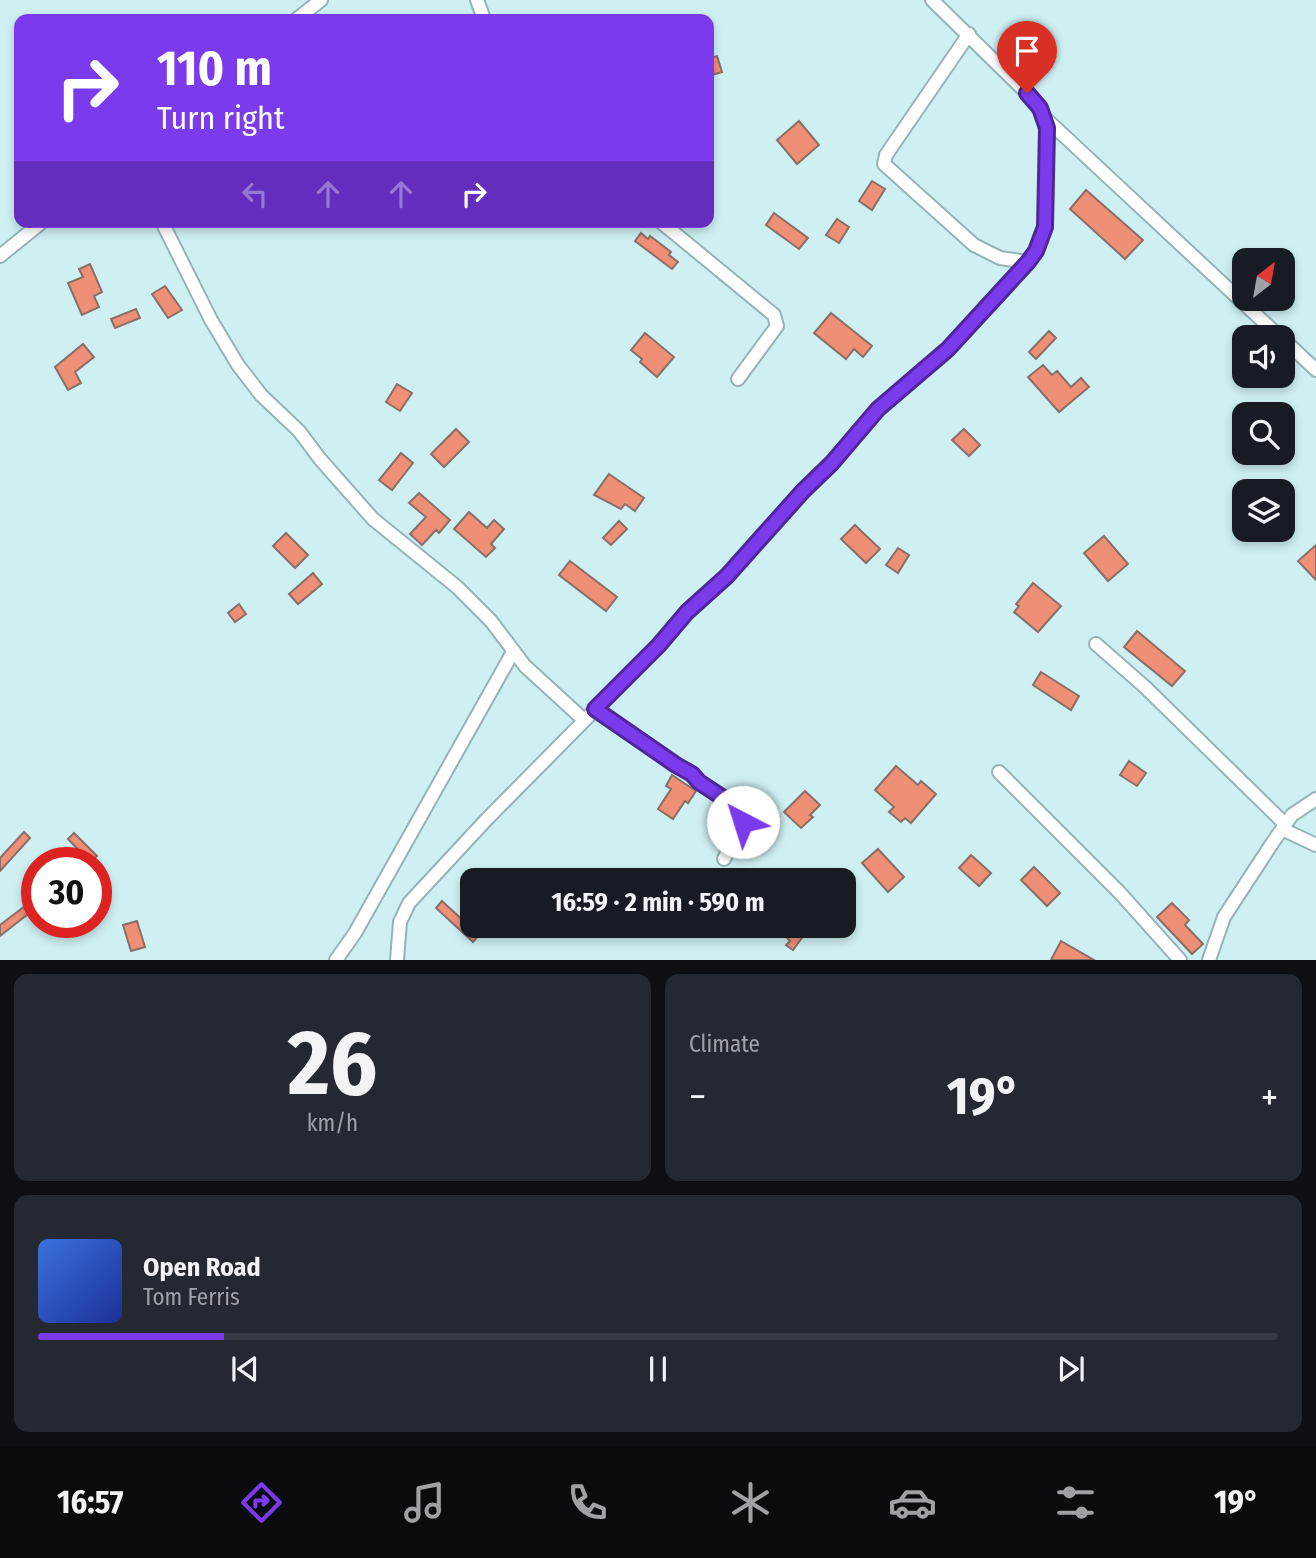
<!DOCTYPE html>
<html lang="en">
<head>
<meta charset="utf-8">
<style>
  body { margin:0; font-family:"Fira Sans Condensed",sans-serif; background:#242831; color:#f1f3f6; height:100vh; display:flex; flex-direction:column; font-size:26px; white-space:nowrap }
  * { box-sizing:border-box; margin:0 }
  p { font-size:23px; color:#9ea1a6 }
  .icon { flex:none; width:38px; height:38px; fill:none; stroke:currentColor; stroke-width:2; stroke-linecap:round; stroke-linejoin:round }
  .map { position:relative; height:960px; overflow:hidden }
  .side { display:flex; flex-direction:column; gap:14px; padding:14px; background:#0d0f14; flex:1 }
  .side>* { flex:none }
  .top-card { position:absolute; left:14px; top:14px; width:700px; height:214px; border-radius:14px; box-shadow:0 4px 10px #0003; background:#7c3aed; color:#fff; overflow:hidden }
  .needle { width:46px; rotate:31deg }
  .fabs { position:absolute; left:1232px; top:248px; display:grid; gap:14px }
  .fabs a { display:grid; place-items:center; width:63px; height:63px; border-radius:14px; background:#171b24; box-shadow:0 4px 10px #0003; font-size:35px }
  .speed { position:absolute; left:21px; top:847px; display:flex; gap:14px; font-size:35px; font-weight:700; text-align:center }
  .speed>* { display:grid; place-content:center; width:91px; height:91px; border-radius:50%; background:#171b24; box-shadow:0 4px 10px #0003; line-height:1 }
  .speed .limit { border:10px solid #d22; background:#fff; color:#111 }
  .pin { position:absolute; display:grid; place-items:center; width:60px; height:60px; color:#fff; margin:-72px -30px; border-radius:50% 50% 50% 0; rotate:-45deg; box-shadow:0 0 7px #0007 }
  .pin .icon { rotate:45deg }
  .me { position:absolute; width:77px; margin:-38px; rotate:320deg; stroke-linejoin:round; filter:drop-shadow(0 0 5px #0008) }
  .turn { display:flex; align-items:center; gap:24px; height:147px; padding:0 28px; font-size:32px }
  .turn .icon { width:91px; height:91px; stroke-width:2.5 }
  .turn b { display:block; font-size:49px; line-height:60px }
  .lanes { display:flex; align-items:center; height:66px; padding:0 28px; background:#0003; justify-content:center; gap:35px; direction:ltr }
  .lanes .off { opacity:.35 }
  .big { font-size:52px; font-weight:700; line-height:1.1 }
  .side .card { flex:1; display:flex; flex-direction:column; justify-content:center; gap:10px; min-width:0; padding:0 24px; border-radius:14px; background:#242831 }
  .side .dial { align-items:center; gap:0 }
  .dial b { font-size:91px; line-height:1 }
  .song { display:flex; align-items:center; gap:21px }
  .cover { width:84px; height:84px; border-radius:10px; background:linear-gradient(135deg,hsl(220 70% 55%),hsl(230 70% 35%)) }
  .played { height:7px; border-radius:4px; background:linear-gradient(90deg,#7c3aed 15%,#363941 15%) }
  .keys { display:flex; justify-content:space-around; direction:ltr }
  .heat { display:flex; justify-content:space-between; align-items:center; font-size:38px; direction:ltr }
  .side .tiles { flex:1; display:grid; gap:14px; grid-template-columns:1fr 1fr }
  .card:last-child { grid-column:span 2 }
  .trip { position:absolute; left:460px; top:868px; width:396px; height:70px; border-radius:14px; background:#171b24; box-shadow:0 4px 10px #0003; font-weight:700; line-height:70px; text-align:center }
  .menu { display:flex; height:112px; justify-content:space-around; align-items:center; background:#090b0e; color:#9ea1a6 }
  .menu .icon { width:49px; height:49px }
  .menu .current { color:#7c3aed }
  .menu b { font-size:32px; color:#f1f3f6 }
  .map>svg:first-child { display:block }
</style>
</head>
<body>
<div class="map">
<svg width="1316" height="960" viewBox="0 0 1316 960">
  <rect width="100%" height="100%" fill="#cff0f3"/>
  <g fill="#ef8f76" stroke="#896f68" stroke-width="2">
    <path d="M717,56l5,16 -13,4v-17z"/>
    <path d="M799,121l20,24 -22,19 -20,-24z"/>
    <path d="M872,181l13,8 -13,21 -13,-9z"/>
    <path d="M1086,190l57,50 -18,19 -55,-50z"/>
    <path d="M774,213l34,25 -9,11 -33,-24z"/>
    <path d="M837,219l12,8 -10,16 -13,-8z"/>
    <path d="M641,233l7,6 2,-3 21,16 -2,3 9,7 -6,7 -37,-28z"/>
    <path d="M90,264l12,28 -8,4 5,11 -17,8 -14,-32 15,-6 -4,-8z"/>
    <path d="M165,286l17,24 -14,8 -16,-24z"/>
    <path d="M136,309l4,9 -25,10 -4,-9z"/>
    <path d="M831,313l41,33 -9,11 -9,-8 -8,10 -32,-26z"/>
    <path d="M1049,331l7,7 -20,21 -7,-7z"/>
    <path d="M645,333l29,24 -17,20 -17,-15 2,-3 -11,-9z"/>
    <path d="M83,344l11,13 -19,15 6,11 -13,7 -13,-23z"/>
    <path d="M1043,365l9,10 5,-4 14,16 10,-9 8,9 -30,25 -31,-35z"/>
    <path d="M397,384l15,9 -12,18 -14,-9z"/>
    <path d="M456,429l13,13 -25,25 -13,-13z"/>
    <path d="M964,429l16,16 -11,11 -17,-16z"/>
    <path d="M401,453l12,10 -21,27 -13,-10z"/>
    <path d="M609,474l35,24 -9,13 -10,-7 -4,5 -27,-14z"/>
    <path d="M419,493l31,27 -11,13 -3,-3 -14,15 -12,-11 16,-17 -17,-14z"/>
    <path d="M469,512l18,16 7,-8 10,9 -13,15 4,4 -9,9 -32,-28z"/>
    <path d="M619,521l8,8 -16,16 -8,-7z"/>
    <path d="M855,525l25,24 -14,14 -25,-24z"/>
    <path d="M286,533l22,22 -13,13 -22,-22z"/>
    <path d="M1104,536l24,28 -20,17 -24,-28z"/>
    <path d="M1316,545v35l-18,-19z"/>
    <path d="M898,548l11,7 -11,18 -12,-8z"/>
    <path d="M570,561l47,36 -11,14 -47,-36z"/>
    <path d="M313,573l9,11 -24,20 -9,-10z"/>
    <path d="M1033,583l28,23 -23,26 -24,-20 5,-6 -3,-2z"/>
    <path d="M239,604l7,10 -11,8 -7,-9z"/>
    <path d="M1137,631l48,40 -13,15 -48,-39z"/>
    <path d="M1041,672l38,24 -8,14 -38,-25z"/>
    <path d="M1129,761l17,12 -9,13 -17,-11z"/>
    <path d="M896,766l22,19 3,-4 15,13 -25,29 -6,-5 -4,4 -12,-10 5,-5 -19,-17z"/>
    <path d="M672,775l24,16 -8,12 -3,-2 -12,18 -15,-10 13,-20 -5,-3z"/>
    <path d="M805,791l15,14 -10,10 3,2 -12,11 -17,-16z"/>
    <path d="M24,832l6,6 -30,33v-13z"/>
    <path d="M74,833l23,23 -7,6 -22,-23z"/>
    <path d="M878,849l26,28 -16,15 -26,-29z"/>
    <path d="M971,855l20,18 -12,13 -20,-18z"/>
    <path d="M1034,867l26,26 -13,13 -26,-26z"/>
    <path d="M37,897v10l-37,29v-11z"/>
    <path d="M442,901l37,34 -6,7 -37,-34z"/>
    <path d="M1172,903l17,17 -4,5 18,19 -11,10 -35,-37z"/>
    <path d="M137,921l8,26 -14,4 -8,-26z"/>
    <path d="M794,928l10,7 -11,15 -7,-5 4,-4 -3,-3z"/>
    <path d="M1061,941l33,19h-43z"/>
  </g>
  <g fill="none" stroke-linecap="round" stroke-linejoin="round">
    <defs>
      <g id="minor">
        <path d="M477,0l7,19"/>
        <path d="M297,19l24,-19"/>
        <path d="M969,34l-83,121 -2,9 90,81 26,13 28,4"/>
        <path d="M1045,118l236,220"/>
        <path d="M162,222l49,98 27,45 23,30 38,36 21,28 53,60 84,68 34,34 34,45 59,54"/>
        <path d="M661,222l113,93 3,11 -39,53"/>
        <path d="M0,256l42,-34"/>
        <path d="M1283,339l33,31"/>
        <path d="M1096,644l49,43 140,137"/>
        <path d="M595,709l81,56 17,9 6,8 41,27 4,6 -1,7 -19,37"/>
        <path d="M999,772l121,121 60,67"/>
        <path d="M1282,829l34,16"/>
        <path d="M336,960l19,-27 158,-281"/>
        <path d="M397,960l3,-38 9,-19 78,-84 172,-174 28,-33 40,-36 76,-85 29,-28 47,-54 64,-54 85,-93 8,-11 9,-24 2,-99c-3,-15 -10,-23 -20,-35l-95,-93"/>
        <path d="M1209,960l15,-43 49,-75 19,-27 24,-16"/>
      </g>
    </defs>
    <use href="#minor" stroke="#94b4b7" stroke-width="16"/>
    <use href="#minor" stroke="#fff" stroke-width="12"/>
  </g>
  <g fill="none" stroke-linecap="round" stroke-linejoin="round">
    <defs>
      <path id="route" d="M743,822l1,-7 -4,-6 -41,-27 -7,-8 -16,-9 -81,-56 64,-64 28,-33 40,-36 76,-85 29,-28 46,-54 70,-60 80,-87 8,-11 9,-24 2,-99 -7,-20 -13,-15"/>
    </defs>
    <use href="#route" stroke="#51269a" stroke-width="18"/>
    <use href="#route" stroke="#7c3aed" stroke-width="12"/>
  </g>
</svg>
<div class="fabs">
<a><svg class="needle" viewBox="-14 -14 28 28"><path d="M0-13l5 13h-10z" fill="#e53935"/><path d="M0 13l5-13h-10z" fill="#9ea1a6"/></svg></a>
<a><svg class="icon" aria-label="sound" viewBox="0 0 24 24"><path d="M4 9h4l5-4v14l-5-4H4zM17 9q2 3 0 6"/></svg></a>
<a><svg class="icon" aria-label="search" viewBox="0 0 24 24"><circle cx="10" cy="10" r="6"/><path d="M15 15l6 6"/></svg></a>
<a><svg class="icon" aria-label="layers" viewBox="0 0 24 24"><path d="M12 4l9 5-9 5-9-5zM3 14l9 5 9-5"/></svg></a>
</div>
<div class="speed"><div class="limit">30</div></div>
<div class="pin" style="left:1027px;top:93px;background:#d93025"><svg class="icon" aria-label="arrive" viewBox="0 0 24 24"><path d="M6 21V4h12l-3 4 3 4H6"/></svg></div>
<svg class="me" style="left:743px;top:822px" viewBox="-20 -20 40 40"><circle r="19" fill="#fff"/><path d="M0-13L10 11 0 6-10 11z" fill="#7c3aed"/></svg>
<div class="trip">16:59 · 2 min · 590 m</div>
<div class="top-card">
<div class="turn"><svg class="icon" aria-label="right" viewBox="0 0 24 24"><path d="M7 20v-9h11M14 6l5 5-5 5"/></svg><div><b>110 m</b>Turn right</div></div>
<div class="lanes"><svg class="icon off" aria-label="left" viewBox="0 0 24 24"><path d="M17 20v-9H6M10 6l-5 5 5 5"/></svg><svg class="icon off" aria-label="ahead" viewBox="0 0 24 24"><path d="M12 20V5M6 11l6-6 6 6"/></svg><svg class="icon off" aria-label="ahead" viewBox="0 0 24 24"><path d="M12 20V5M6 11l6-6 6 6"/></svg><svg class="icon" aria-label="right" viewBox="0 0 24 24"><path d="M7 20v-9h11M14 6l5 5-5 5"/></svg></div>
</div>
</div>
<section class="side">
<div class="tiles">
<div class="card dial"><b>26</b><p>km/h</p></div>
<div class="card"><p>Climate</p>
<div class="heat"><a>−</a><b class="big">19°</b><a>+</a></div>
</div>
<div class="card">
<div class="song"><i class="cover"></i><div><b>Open Road</b><p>Tom Ferris</p></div></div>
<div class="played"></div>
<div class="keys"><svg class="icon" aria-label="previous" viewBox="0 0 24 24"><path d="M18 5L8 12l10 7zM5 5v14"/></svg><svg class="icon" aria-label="pause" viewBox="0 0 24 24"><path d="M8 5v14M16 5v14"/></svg><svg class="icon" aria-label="next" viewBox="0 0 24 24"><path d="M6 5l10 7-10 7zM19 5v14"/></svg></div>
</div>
</div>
</section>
<nav class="menu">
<b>16:57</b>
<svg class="icon current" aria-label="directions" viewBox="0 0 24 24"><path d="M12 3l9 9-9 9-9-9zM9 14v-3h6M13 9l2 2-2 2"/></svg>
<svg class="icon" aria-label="music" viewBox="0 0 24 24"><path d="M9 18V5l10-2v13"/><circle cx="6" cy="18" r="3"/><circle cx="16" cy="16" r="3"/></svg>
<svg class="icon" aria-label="phone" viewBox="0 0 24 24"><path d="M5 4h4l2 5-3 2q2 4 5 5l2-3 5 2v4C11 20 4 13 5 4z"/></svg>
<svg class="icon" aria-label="climate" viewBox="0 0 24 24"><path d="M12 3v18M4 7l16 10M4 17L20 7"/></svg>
<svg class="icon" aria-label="car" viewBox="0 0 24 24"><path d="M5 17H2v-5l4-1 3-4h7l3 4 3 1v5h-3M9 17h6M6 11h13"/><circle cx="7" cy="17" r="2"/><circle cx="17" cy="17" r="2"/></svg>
<svg class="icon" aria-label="filters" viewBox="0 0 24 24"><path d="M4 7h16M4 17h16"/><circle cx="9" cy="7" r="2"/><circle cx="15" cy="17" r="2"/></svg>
<b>19°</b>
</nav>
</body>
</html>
